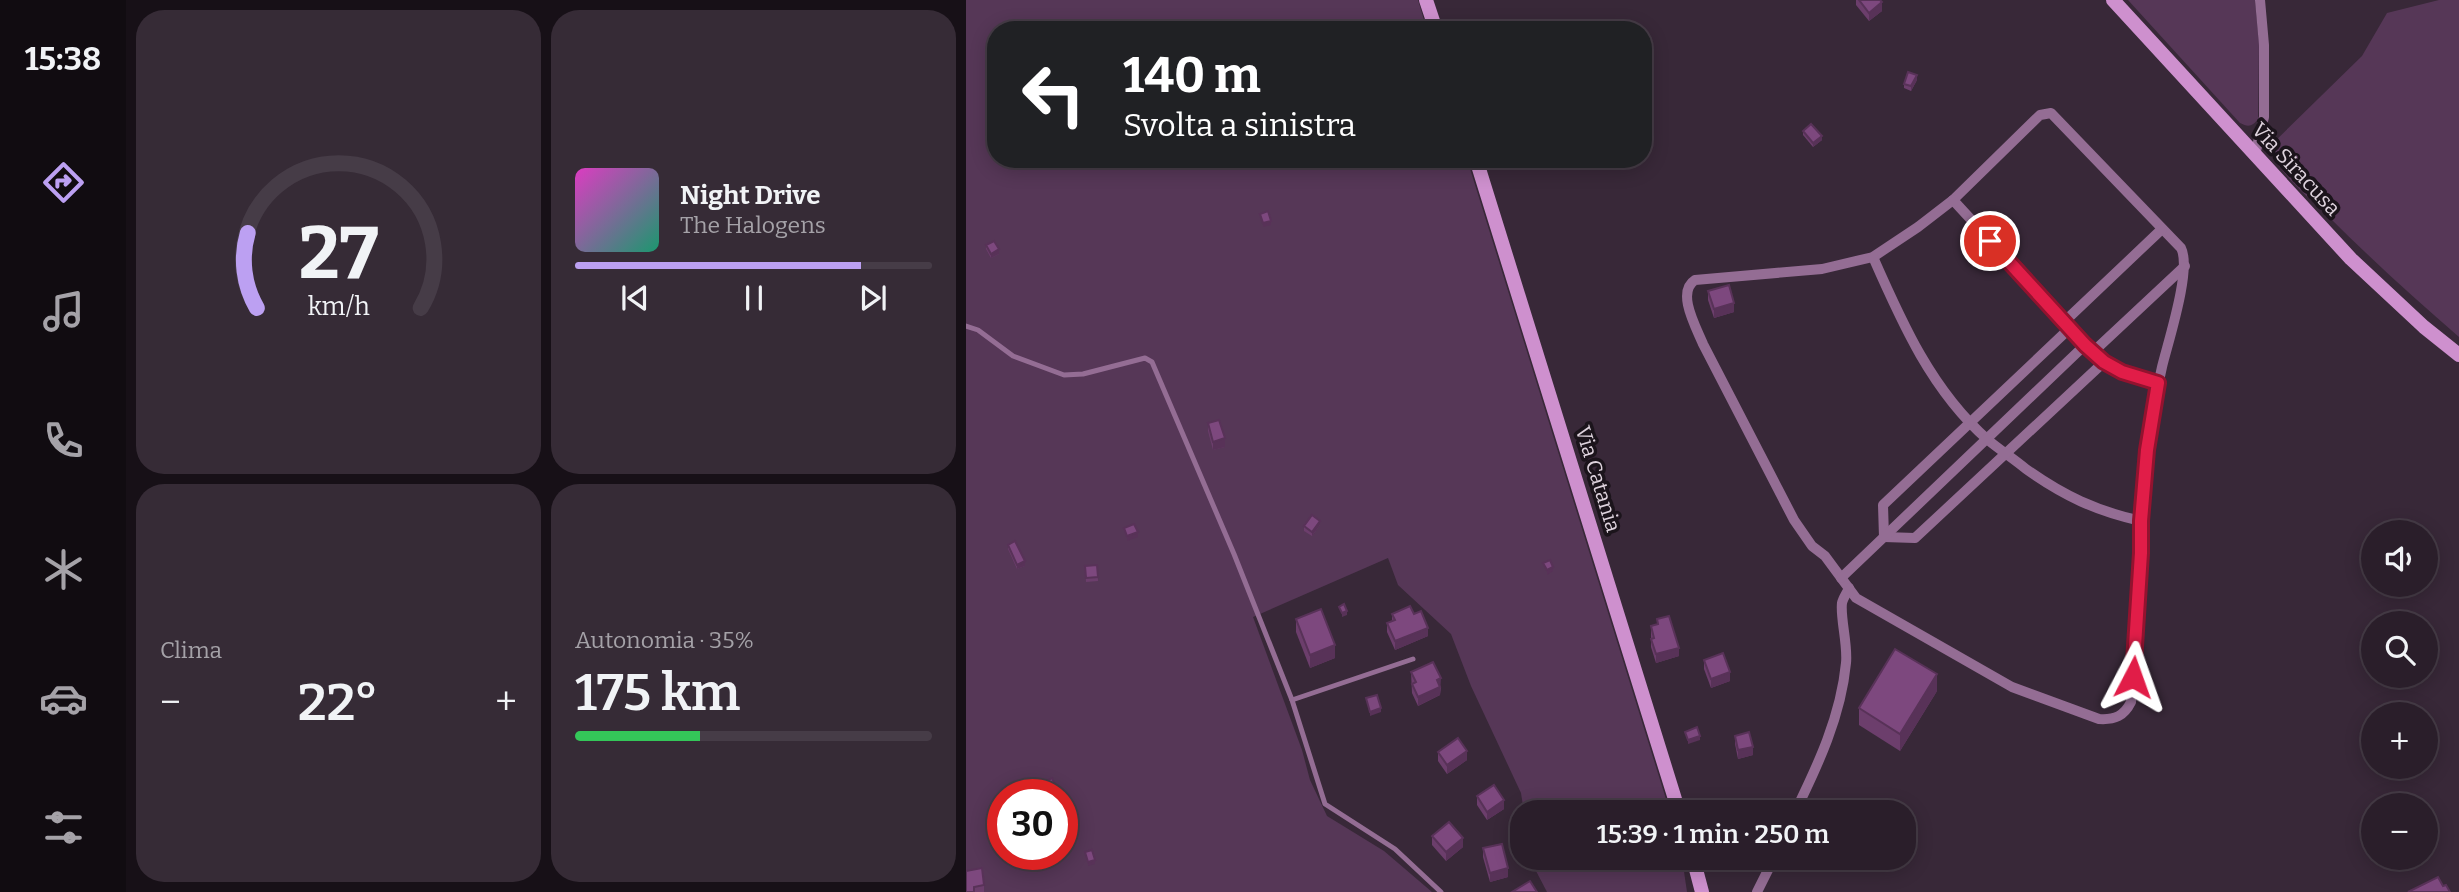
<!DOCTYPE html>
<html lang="it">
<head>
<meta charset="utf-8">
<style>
  body { margin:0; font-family:Bitter,serif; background:#362b36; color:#f1f3f6; height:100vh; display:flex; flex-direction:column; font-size:26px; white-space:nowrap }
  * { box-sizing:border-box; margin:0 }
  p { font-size:23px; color:#a5a2a8 }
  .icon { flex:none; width:38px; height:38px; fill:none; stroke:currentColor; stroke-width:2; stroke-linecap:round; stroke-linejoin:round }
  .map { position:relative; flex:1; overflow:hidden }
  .panel { display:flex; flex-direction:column; gap:10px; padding:10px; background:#171017; width:840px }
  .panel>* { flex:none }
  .top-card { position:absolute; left:21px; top:21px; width:665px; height:147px; border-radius:28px; box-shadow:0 4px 18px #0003,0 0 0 2px #463c47; background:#202124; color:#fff; overflow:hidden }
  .buttons { position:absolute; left:1395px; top:520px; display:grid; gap:14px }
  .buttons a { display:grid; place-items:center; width:77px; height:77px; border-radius:50%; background:#2a1e2a; box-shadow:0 4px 18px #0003,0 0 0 2px #463c47; font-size:35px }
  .speed { position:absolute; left:21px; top:779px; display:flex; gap:14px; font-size:35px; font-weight:700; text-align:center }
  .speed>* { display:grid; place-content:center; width:91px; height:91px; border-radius:50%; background:#2a1e2a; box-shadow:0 4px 18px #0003,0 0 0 2px #463c47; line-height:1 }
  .speed .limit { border:10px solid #d22; background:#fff; color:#111 }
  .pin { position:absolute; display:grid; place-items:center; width:60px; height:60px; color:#fff; margin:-30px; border:4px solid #fff; border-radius:50%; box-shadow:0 2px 7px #0007 }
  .me { position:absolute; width:77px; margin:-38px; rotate:4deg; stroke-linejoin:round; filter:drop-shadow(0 0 5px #0008) }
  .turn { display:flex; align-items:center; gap:24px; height:147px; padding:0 21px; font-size:32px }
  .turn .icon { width:91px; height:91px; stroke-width:2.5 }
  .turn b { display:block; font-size:49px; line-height:60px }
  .big { font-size:52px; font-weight:600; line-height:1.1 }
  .panel .widget { flex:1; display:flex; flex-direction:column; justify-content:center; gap:10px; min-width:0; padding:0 24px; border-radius:28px; background:#362b36 }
  .panel .dial { align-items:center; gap:0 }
  .dial svg { height:182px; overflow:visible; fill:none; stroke:#463c47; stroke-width:7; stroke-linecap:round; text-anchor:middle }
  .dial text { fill:#f1f3f6; stroke:none }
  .song { display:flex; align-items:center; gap:21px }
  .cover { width:84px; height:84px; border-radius:10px; background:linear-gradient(135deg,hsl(310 70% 55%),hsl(160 70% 35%)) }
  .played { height:7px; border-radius:4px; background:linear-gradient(90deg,#bca0f2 80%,#463c47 80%) }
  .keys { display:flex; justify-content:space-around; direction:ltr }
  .heat { display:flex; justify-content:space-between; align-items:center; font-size:38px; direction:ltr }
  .charge { height:10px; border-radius:5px; background:linear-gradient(90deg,#34c759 35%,#463c47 0) }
  .panel .tiles { flex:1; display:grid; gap:10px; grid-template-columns:repeat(2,1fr) }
  .trip { position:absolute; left:544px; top:800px; width:406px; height:70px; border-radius:28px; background:#2a1e2a; box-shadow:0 4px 18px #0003,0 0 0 2px #463c47; font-weight:600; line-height:70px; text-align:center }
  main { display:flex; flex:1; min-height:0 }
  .dock { display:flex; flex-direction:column; width:126px; justify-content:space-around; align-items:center; background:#110c11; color:#a5a2a8 }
  .dock .icon { width:49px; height:49px }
  .dock .active { color:#bca0f2 }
  .dock b { font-size:32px; color:#f1f3f6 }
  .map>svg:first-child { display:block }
</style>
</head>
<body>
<main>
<nav class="dock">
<b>15:38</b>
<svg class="icon active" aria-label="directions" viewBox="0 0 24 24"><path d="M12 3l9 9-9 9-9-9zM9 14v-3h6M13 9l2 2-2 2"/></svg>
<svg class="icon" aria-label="music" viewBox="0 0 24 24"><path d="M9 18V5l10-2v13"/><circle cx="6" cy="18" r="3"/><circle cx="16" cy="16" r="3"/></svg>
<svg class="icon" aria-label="phone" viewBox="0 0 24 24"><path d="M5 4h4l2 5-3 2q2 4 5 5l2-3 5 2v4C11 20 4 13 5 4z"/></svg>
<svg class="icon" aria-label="climate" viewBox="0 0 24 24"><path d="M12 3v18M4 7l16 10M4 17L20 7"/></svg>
<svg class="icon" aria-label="car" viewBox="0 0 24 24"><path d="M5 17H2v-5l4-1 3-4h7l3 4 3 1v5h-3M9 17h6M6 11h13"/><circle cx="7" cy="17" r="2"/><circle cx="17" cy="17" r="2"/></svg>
<svg class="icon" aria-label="filters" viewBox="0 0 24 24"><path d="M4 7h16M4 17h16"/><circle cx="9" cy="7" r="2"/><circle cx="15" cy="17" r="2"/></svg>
</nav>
<section class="panel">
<div class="tiles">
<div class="widget dial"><svg viewBox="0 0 100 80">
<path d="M14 69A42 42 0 1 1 86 69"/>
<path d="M14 69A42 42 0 0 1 10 36" stroke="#bca0f2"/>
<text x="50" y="56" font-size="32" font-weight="700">27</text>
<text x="50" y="72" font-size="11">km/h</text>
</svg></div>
<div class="widget">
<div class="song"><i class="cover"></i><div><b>Night Drive</b><p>The Halogens</p></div></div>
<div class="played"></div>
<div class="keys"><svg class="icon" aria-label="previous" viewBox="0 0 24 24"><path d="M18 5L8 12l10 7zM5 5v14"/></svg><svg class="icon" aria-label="pause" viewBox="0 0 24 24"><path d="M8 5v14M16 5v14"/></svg><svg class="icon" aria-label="next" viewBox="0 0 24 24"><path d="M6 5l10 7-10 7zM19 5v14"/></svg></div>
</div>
<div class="widget"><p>Clima</p>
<div class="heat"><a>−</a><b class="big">22°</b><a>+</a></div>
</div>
<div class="widget"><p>Autonomia · 35%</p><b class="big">175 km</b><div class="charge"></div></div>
</div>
</section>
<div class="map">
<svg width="1493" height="892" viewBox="0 0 1493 892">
  <rect width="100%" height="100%" fill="#382838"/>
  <g fill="#563757" fill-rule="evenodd">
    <path d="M0,0h452l9,30h-431v129h471l203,653h-146l-3,-19 -50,-107 -20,-52 -53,-49 -10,-27 -135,59 49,133 8,30 17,36 57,35 48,41h-466zM37,794h59v60h-59z"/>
    <path d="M1162,0h127l4,44 -1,75c-6,8 -10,8 -18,4z"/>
    <path d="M1473,0h20v337c-45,-39 -89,-79 -131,-121 -22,-21 -48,-41 -59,-69l93,-91 25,-43z"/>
    <path d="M567,858h149l5,34h-140l-12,-23z"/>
  </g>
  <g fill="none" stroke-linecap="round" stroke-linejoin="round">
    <g stroke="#946d94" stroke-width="5">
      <path d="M0,326l12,4 35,26 51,19 19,-1 62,-16 7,4 82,192 58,146 33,104 70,45 46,43"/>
      <path d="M326,700l121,-41"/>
    </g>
    <g stroke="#946d94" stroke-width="10">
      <path d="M1085,113l130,135c11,21 -13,94 -19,119 -14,61 -19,123 -21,186 -1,49 -6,99 -10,149 -7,14 -16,18 -32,17l-87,-32 -156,-89 -31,-42 -13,-10 -18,-26 -91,-176c-7,-17 -27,-52 -8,-64l127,-11 51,-12 45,-30 35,-27 87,-85z"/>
      <path d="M1289,155l9,-38v-72l-4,-45"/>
      <path d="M987,200l140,152 29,20 36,11"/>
      <path d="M907,257c29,66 59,134 115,183 12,10 26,19 38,29 38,27 70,42 115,52"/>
      <path d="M1098,322l98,-93"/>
      <path d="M1104,328l-187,177 1,32 31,1 189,-176"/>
      <path d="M1127,352l92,-86"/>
      <path d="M875,578l244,-233"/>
      <path d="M829,812c23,-47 46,-96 51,-149 2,-18 -6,-46 -4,-60 1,-5 5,-10 7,-15"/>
      <path d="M791,892l17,-34"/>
    </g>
    <g stroke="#ce90ce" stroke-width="14">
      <path d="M460,0l10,30"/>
      <path d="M1147,0l238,259 73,68 35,28"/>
      <path d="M510,159l203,653"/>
      <path d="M727,858l9,34"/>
    </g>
  </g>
  <g fill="#6c3e6c">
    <path d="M890,0h24l2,11 -13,10 -13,-16z"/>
    <path d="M951,80l-6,11 -7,-3v-4z"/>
    <path d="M837,131l19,9 -9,7 -10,-12z"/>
    <path d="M20,245l13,9 -8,4 -5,-9z"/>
    <path d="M742,291l26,21 -20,6 -6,-18z"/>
    <path d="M242,423l17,24 -12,3 -5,-19z"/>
    <path d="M354,525l-8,11 -8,-5v-5z"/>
    <path d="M42,545l17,21 -8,3 -9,-20z"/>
    <path d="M131,565l1,16 -12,1 -1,-16z"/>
    <path d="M426,614h22l14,22 -33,14 -8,-18v-9l5,-2z"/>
    <path d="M330,619l39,39 -25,10 -14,-36z"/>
    <path d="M691,619l22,37 -23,7 -5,-16v-21l6,-2z"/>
    <path d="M738,660l26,21 -19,7 -7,-19z"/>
    <path d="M445,672l30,15 -1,8 -22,11 -6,-13z"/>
    <path d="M971,691l-37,60 -41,-26v-17z"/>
    <path d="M769,736l18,19 -15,4 -3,-15z"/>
    <path d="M472,752l29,8 -20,14 -9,-13z"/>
    <path d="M511,796l27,13 -17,11 -10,-15z"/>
    <path d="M466,836l31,11 -17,14 -14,-16z"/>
    <path d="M517,848l25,29 -18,5 -7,-25z"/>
    <path d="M0,871l18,14v7h-18z"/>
  </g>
  <g fill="#583258">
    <path d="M916,2v9l-13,10v-8z"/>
    <path d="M951,75v5l-6,11v-5z"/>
    <path d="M856,136v4l-9,7v-4z"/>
    <path d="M305,221v4l-8,2v-4z"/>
    <path d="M33,249v5l-8,4v-4z"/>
    <path d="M768,303v9l-20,6v-9z"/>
    <path d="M259,438v9l-12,3v-8z"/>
    <path d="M354,521v4l-8,11v-4z"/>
    <path d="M172,532v5l-11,4v-5z"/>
    <path d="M59,561v5l-8,3v-4z"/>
    <path d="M587,567v4l-6,4v-5z"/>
    <path d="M381,611v4l-5,2v-4z"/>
    <path d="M462,628v8l-33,14v-9z"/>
    <path d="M369,645v13l-25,10v-13z"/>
    <path d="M713,648v8l-23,7v-9z"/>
    <path d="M764,672v9l-19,7v-9z"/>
    <path d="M971,674v17l-37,60v-17z"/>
    <path d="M475,678l-1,17 -22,11v-9l19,-17z"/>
    <path d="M415,708v4l-11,4v-4z"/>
    <path d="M734,736v4l-12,4v-4z"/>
    <path d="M787,747v8l-15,4v-9z"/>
    <path d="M501,751v9l-20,14v-9z"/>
    <path d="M90,787v5l-6,2h-4v-2z"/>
    <path d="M538,800v9l-17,11v-8z"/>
    <path d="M497,838v9l-17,14v-9z"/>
    <path d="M129,860v4l-7,2v-4z"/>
    <path d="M542,868v9l-18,5v-9z"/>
  </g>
  <g fill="#7d487e" stroke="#583258" stroke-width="2">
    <path d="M893,0h21l2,2 -13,11z"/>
    <path d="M942,72l9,3 -6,11 -7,-2z"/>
    <path d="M845,124l11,12 -9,7 -10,-12z"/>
    <path d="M302,211l3,10 -8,2 -3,-9z"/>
    <path d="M28,241l5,8 -8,5 -5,-9z"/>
    <path d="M763,285l5,18 -20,6 -6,-18z"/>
    <path d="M253,420l6,18 -12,4 -5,-19z"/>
    <path d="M346,515l8,6 -8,11 -8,-6z"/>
    <path d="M168,524l4,8 -11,4 -3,-8z"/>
    <path d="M49,541l10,20 -8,4 -9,-20z"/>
    <path d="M584,560l3,7 -6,3 -4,-7z"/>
    <path d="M131,565l1,12 -12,1 -1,-12z"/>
    <path d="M378,604l3,7 -5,2 -3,-6z"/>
    <path d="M444,606l4,8 7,-3 7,17 -33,13 -8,-18 8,-3 -3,-6z"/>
    <path d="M355,609l14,36 -25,10 -14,-36z"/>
    <path d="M703,616l10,32 -23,6 -5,-15 3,-1 -3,-12 7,-2 -1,-5z"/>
    <path d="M929,649l42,25 -37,60 -41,-26z"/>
    <path d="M757,653l7,19 -19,7 -7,-19z"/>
    <path d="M467,662l8,16 -4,2 3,7 -22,10 -6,-13 4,-2 -5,-10z"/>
    <path d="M411,695l4,13 -11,4 -4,-14z"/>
    <path d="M731,727l3,9 -12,4 -3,-8z"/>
    <path d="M783,732l4,15 -15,3 -3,-14z"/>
    <path d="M492,738l9,13 -20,14 -9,-13z"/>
    <path d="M86,778l4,9 -10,5 -4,-9z"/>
    <path d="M528,785l10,15 -17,12 -10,-16z"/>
    <path d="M483,822l14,16 -17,14 -14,-16z"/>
    <path d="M536,844l6,24 -18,5 -7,-25z"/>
    <path d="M126,850l3,10 -7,2 -3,-10z"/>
    <path d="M16,868l2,17 -10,2v5h-8v-21z"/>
    <path d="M1472,877l5,9 3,-1 4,7h-42z"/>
    <path d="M564,881l7,11h-25z"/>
  </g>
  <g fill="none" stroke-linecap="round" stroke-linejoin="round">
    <defs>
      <path id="route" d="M1024,241l95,104 19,17 18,10 36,11 -11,67 -6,71v32l-8,124"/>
    </defs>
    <use href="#route" stroke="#92132f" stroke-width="18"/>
    <use href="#route" stroke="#e11d48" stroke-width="12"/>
  </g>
  <g text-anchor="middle" stroke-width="7" stroke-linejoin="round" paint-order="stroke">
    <g font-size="21" fill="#ded3dd" stroke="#1b141b">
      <text transform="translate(1330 169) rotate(47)" y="7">Via Siracusa</text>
      <text transform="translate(632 479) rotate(73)" y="7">Via Catania</text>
    </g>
  </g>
</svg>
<div class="buttons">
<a><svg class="icon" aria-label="sound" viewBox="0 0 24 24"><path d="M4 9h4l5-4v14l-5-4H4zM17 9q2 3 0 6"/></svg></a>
<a><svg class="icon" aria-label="search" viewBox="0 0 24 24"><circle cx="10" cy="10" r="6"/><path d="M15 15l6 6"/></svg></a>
<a>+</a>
<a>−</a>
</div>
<div class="speed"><div class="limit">30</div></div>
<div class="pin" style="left:1024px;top:241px;background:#d93025"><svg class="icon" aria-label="arrive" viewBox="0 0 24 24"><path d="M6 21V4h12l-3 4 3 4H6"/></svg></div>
<svg class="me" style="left:1167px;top:677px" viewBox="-20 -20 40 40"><path d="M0-17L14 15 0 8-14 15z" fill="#e11d48" stroke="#fff" stroke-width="4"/></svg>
<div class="trip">15:39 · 1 min · 250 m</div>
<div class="top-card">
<div class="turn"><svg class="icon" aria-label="left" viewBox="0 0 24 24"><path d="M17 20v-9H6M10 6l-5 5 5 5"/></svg><div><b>140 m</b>Svolta a sinistra</div></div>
</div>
</div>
</main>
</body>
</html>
